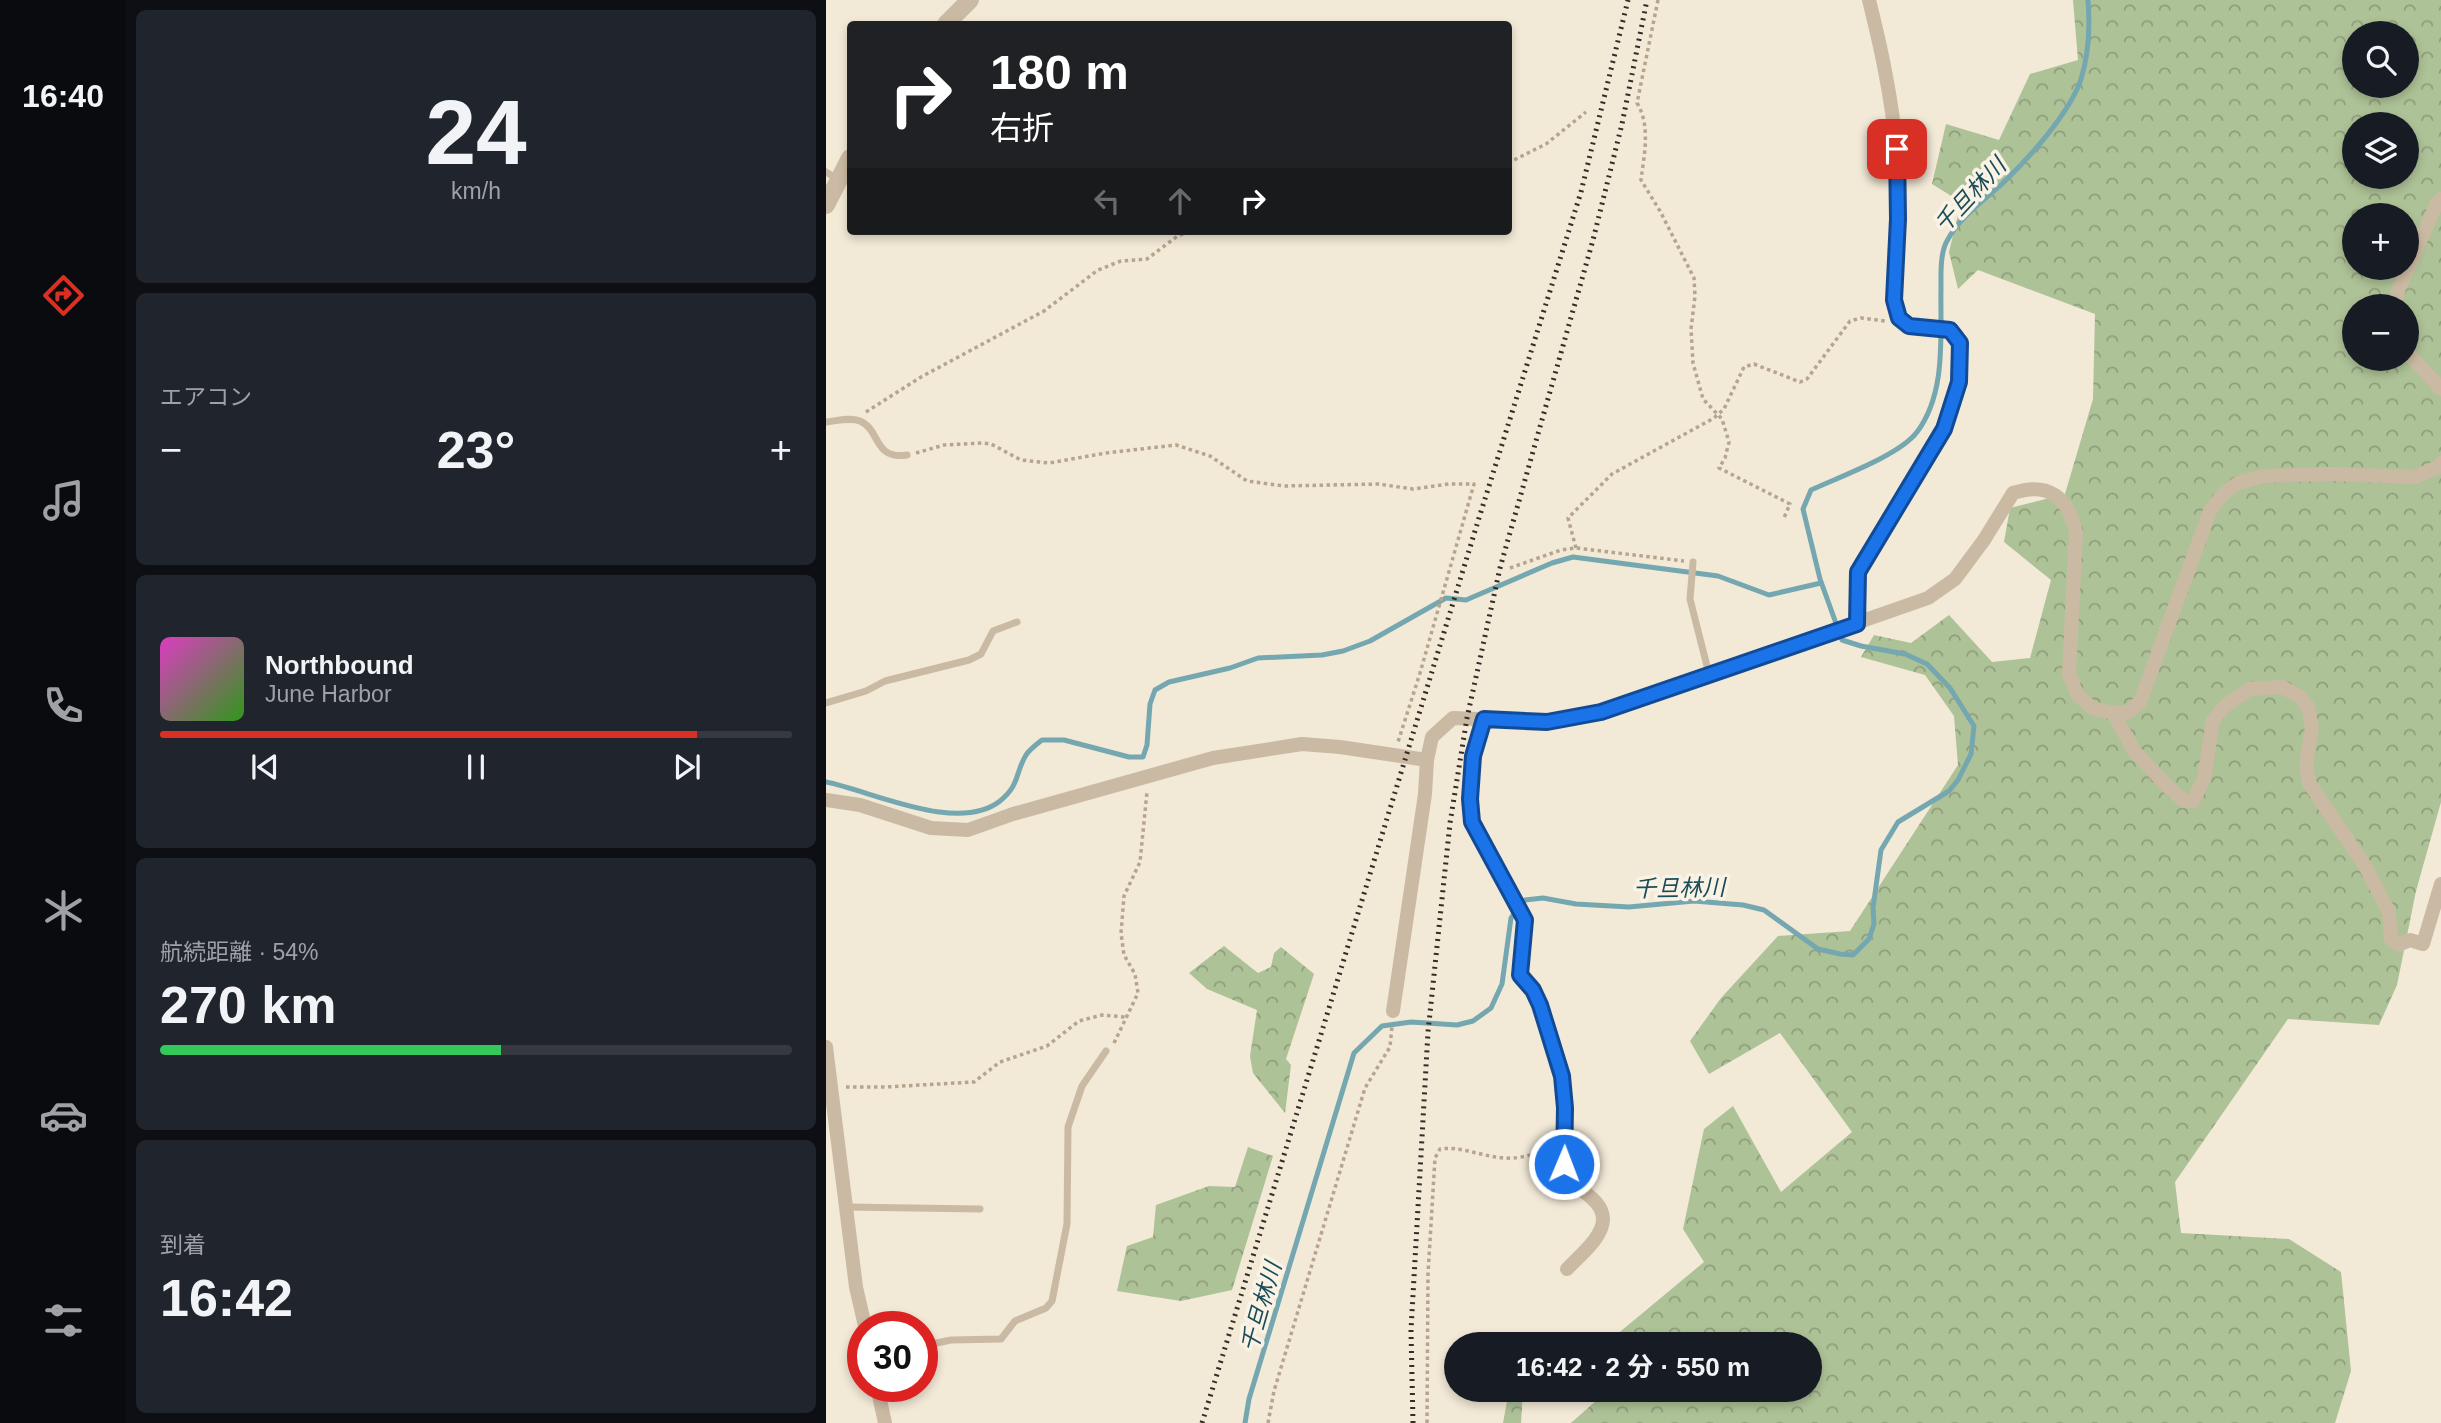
<!DOCTYPE html>
<html lang="ja">
<head>
<meta charset="utf-8">
<style>
  body { margin:0; font-family:Helvetica,"Noto Sans JP",sans-serif; background:#20242c; color:#f1f3f6; height:100vh; display:flex; flex-direction:column; font-size:26px; white-space:nowrap }
  * { box-sizing:border-box; margin:0 }
  p { font-size:23px; color:#9ea1a6 }
  .icon { flex:none; width:38px; height:38px; fill:none; stroke:currentColor; stroke-width:2; stroke-linecap:round; stroke-linejoin:round }
  .map { position:relative; flex:1; overflow:hidden }
  .details { display:flex; flex-direction:column; gap:10px; padding:10px; background:#0d0f14; width:700px }
  .details>* { flex:none }
  .guide { position:absolute; left:21px; top:21px; width:665px; height:214px; border-radius:7px; box-shadow:0 4px 10px #0003; background:#202124; color:#fff; overflow:hidden }
  .tools { position:absolute; left:1516px; top:21px; display:grid; gap:14px }
  .tools a { display:grid; place-items:center; width:77px; height:77px; border-radius:50%; background:#171b24; box-shadow:0 4px 10px #0003; font-size:35px }
  .speed { position:absolute; left:21px; top:1311px; display:flex; gap:14px; font-size:35px; font-weight:700; text-align:center }
  .speed>* { display:grid; place-content:center; width:91px; height:91px; border-radius:50%; background:#171b24; box-shadow:0 4px 10px #0003; line-height:1 }
  .speed .limit { border:10px solid #d22; background:#fff; color:#111 }
  .pin { position:absolute; display:grid; place-items:center; width:60px; height:60px; color:#fff; margin:-30px; border-radius:14px; box-shadow:0 4px 10px #0006 }
  .me { position:absolute; width:77px; margin:-38px; rotate:1deg; stroke-linejoin:round; filter:drop-shadow(0 0 5px #0008) }
  .turn { display:flex; align-items:center; gap:24px; height:147px; padding:0 28px; font-size:32px }
  .turn .icon { width:91px; height:91px; stroke-width:2.5 }
  .turn b { display:block; font-size:49px; line-height:60px }
  .lanes { display:flex; align-items:center; height:66px; padding:0 28px; background:#0003; justify-content:center; gap:35px; direction:ltr }
  .lanes .off { opacity:.35 }
  .big { font-size:52px; font-weight:700; line-height:1.1 }
  .details .tile { flex:1; display:flex; flex-direction:column; justify-content:center; gap:10px; min-width:0; padding:0 24px; border-radius:10px; background:#20242c }
  .details .dial { align-items:center; gap:0 }
  .dial b { font-size:91px; line-height:1 }
  .song { display:flex; align-items:center; gap:21px }
  .cover { width:84px; height:84px; border-radius:10px; background:linear-gradient(135deg,hsl(310 70% 55%),hsl(110 70% 35%)) }
  .played { height:7px; border-radius:4px; background:linear-gradient(90deg,#d93025 85%,#363941 85%) }
  .keys { display:flex; justify-content:space-around; direction:ltr }
  .heat { display:flex; justify-content:space-between; align-items:center; font-size:38px; direction:ltr }
  .charge { height:10px; border-radius:5px; background:linear-gradient(90deg,#34c759 54%,#363941 0) }
  .trip { position:absolute; left:618px; top:1332px; width:378px; height:70px; border-radius:35px; background:#171b24; box-shadow:0 4px 10px #0003; font-weight:700; line-height:70px; text-align:center }
  main { display:flex; flex:1; min-height:0 }
  .tab-bar { display:flex; flex-direction:column; width:126px; justify-content:space-around; align-items:center; background:#090b0e; color:#9ea1a6 }
  .tab-bar .icon { width:49px; height:49px }
  .tab-bar .selected { color:#d93025 }
  .tab-bar b { font-size:32px; color:#f1f3f6 }
  .map>svg:first-child { display:block }
</style>
</head>
<body>
<main>
<nav class="tab-bar">
<b>16:40</b>
<svg class="icon selected" aria-label="directions" viewBox="0 0 24 24"><path d="M12 3l9 9-9 9-9-9zM9 14v-3h6M13 9l2 2-2 2"/></svg>
<svg class="icon" aria-label="music" viewBox="0 0 24 24"><path d="M9 18V5l10-2v13"/><circle cx="6" cy="18" r="3"/><circle cx="16" cy="16" r="3"/></svg>
<svg class="icon" aria-label="phone" viewBox="0 0 24 24"><path d="M5 4h4l2 5-3 2q2 4 5 5l2-3 5 2v4C11 20 4 13 5 4z"/></svg>
<svg class="icon" aria-label="climate" viewBox="0 0 24 24"><path d="M12 3v18M4 7l16 10M4 17L20 7"/></svg>
<svg class="icon" aria-label="car" viewBox="0 0 24 24"><path d="M5 17H2v-5l4-1 3-4h7l3 4 3 1v5h-3M9 17h6M6 11h13"/><circle cx="7" cy="17" r="2"/><circle cx="17" cy="17" r="2"/></svg>
<svg class="icon" aria-label="filters" viewBox="0 0 24 24"><path d="M4 7h16M4 17h16"/><circle cx="9" cy="7" r="2"/><circle cx="15" cy="17" r="2"/></svg>
</nav>
<section class="details">
<div class="tile dial"><b>24</b><p>km/h</p></div>
<div class="tile"><p>エアコン</p>
<div class="heat"><a>−</a><b class="big">23°</b><a>+</a></div>
</div>
<div class="tile">
<div class="song"><i class="cover"></i><div><b>Northbound</b><p>June Harbor</p></div></div>
<div class="played"></div>
<div class="keys"><svg class="icon" aria-label="previous" viewBox="0 0 24 24"><path d="M18 5L8 12l10 7zM5 5v14"/></svg><svg class="icon" aria-label="pause" viewBox="0 0 24 24"><path d="M8 5v14M16 5v14"/></svg><svg class="icon" aria-label="next" viewBox="0 0 24 24"><path d="M6 5l10 7-10 7zM19 5v14"/></svg></div>
</div>
<div class="tile"><p>航続距離 · 54%</p><b class="big">270 km</b><div class="charge"></div></div>
<div class="tile"><p>到着</p><b class="big">16:42</b></div>
</section>
<div class="map">
<svg width="1615" height="1423" viewBox="0 0 1615 1423">
  <defs>
    <pattern id="forest-crowns" width="20" height="18" patternUnits="userSpaceOnUse" patternTransform="scale(1.75)"><rect width="20" height="18" fill="#aec297"/><path d="M2 6a3 3 0 1 1 6 0M12 15a3 3 0 1 1 6 0" fill="none" stroke="#8e9e7b"/></pattern>
  </defs>
  <rect width="100%" height="100%" fill="#f2e9d7"/>
  <g fill="url(#forest-crowns)" fill-rule="evenodd">
    <path d="M1247,0h368v802l-25,89 -19,94 -18,40 -91,-6 -113,163 6,51 108,6 52,33 10,99 -16,52h-764l27,-24 3,-9h209v-46h-197l2,-8 89,-74 -21,-33 21,-100 29,-23 48,86 71,-60 -72,-99 -71,41 -19,-33 31,-43 57,-62 72,-5 108,-166 -4,-49 -29,-41 -64,-18 13,-22 37,8 38,-28 43,47 38,-4 21,-78 -47,-38 6,-34 55,-14 28,-95 2,-85 -117,-44 -20,19 -9,-37 12,-50 -29,-18 14,-60 53,16 31,-66 48,-14zM1528,33h52v53h-52zM1528,124h52v53h-52zM1528,215h52v53h-52zM1528,306h52v53h-52z"/>
    <path d="M398,946l34,27 13,-6 3,-14 7,-6 33,27 -28,85 5,6 -6,48 -32,-40 -3,-17 7,-46 -50,-21 -18,-16z"/>
    <path d="M422,1147l25,9 -41,134 -51,11 -64,-10 10,-45 26,-9 3,-32 53,-19 26,1z"/>
    <path d="M683,1390h14l-2,33h-18z"/>
  </g>
  <g fill="none" stroke-linecap="round" stroke-linejoin="round">
    <g stroke="#75a7b1" stroke-width="5">
      <path d="M0,782c46,9 132,52 174,19 20,-16 15,-28 26,-46 4,-6 11,-11 16,-15h22l65,17h14l4,-12 3,-41 5,-14 14,-8 61,-14 28,-10 64,-3 21,-4 27,-10 76,-43 20,2 86,-37 21,-6 145,19 51,19 52,-12"/>
      <path d="M419,1423l4,-24 105,-346 28,-27 29,-4 46,3 16,-4 18,-13 11,-24 9,-66 14,-18 18,-2 33,6 53,3 65,-6 49,4 21,5 54,39 22,5 13,1 16,-16 5,-15 -1,-16 8,-58 17,-28 51,-31 9,-11 13,-26 3,-28 -24,-38 -23,-24 -22,-10 -44,-8 -19,-6 -22,-61 -17,-70 8,-19c28,-13 89,-35 106,-58 30,-40 23,-98 24,-144 0,-14 -1,-35 6,-47 12,-23 36,-40 55,-57 26,-25 68,-71 79,-105 8,-25 9,-53 7,-79"/>
    </g>
    <g stroke="#b6a48d" stroke-width="3.5" stroke-dasharray="3.5 3.5" stroke-linecap="butt">
      <path d="M832,0l-21,103c14,23 7,52 4,77l19,31 34,67 1,18 -4,33 2,34 10,36 19,20 7,23 -4,16 -6,10 71,36 -7,16"/>
      <path d="M682,163l38,-19 40,-32"/>
      <path d="M40,412l55,-35 123,-66 54,-41 23,-9 26,-2 32,-24 22,-4"/>
      <path d="M90,453l28,-8 38,-2 9,1 30,16 28,3 57,-10 70,-8 34,11 37,25 37,5 94,-2 35,5 36,-5h25l-54,189 -22,69"/>
      <path d="M750,548l-8,-30 44,-44 102,-56 10,-9 20,-42 10,-3 46,18 7,-3 43,-58 11,-3 24,3"/>
      <path d="M684,568l51,-18 15,-2 108,13"/>
      <path d="M288,1043l24,-50 -3,-19 -11,-19 -3,-22 3,-37 16,-34 7,-70"/>
      <path d="M20,1087h39l89,-5 26,-20 47,-16 32,-25 23,-6 23,2"/>
      <path d="M442,1423l6,-32 91,-303 25,-41 2,-21"/>
      <path d="M601,1423l1,-149 7,-116 5,-9c22,-3 43,8 65,9 15,1 30,-4 44,-9"/>
    </g>
    <g stroke="#cbbaa3" stroke-width="7">
      <path d="M0,172l13,8"/>
      <path d="M0,422c10,-1 24,-5 34,-1 21,9 13,39 47,34"/>
      <path d="M867,562l-3,37 19,75"/>
      <path d="M0,703l40,-12 19,-10 84,-21 12,-6 12,-23 24,-9"/>
      <path d="M20,1207l134,2"/>
      <path d="M96,1346l29,-6 50,-1 14,-18 31,-13 6,-7 15,-77 1,-97 14,-41 24,-35"/>
    </g>
    <g stroke="#cbbaa3" stroke-width="14">
      <path d="M1569,306l4,-18 38,-85 4,-4"/>
      <path d="M1580,351l35,38"/>
      <path d="M1031,624l1,-52 86,-143 15,-48 1,-38 -10,-13c-14,-2 -41,1 -51,-11 -11,-15 -2,-71 -1,-91 4,-77 -10,-153 -29,-228"/>
      <path d="M1287,713l22,39 33,35 16,14h9l11,-22 9,-59 13,-15 24,-16 32,-2 17,9 9,11 4,20 -6,37 3,19 56,83 24,46 2,27 7,6 12,-5 13,4 18,-60"/>
      <path d="M658,719l-11,37 -3,43 2,23 53,98 -5,55c5,5 11,11 14,17 14,23 32,91 31,118 0,19 -5,40 0,59 5,20 36,26 38,49 1,19 -24,38 -36,51"/>
      <path d="M0,800l34,5 71,23 37,2 45,-16 200,-56 89,-14 38,3 87,13 5,-23 21,-19 94,4 54,-10 327,-114 27,-19 29,-39 29,-47c36,-12 56,5 63,40l-7,141 8,20 15,14 21,5 15,-1 12,-10 70,-191 12,-16 16,-12 26,-7 66,-2 85,3 23,-10 3,-4"/>
      <path d="M567,1011l32,-217 2,-34"/>
      <path d="M0,1047l30,240 9,39"/>
      <path d="M51,1386l8,37"/>
    </g>
    <g stroke="#cbbaa3" stroke-width="18">
      <path d="M120,24l24,-24"/>
      <path d="M0,205l24,-47"/>
    </g>
    <g stroke="#352c25" stroke-width="5" stroke-dasharray="2 5" stroke-linecap="butt">
      <path d="M376,1423l277,-905 102,-326 47,-192"/>
      <path d="M587,1423l-2,-93 17,-298 22,-209 17,-105 33,-150 93,-328 29,-116 25,-124"/>
    </g>
  </g>
  <g fill="none" stroke-linecap="round" stroke-linejoin="round">
    <defs>
      <path id="route" d="M738,1164l1,-56 -3,-32 -22,-71 -7,-15 -13,-15 5,-55 -53,-98 -2,-23 3,-43 11,-37 63,3 54,-10 256,-88 1,-52 86,-143 15,-47 1,-39 -10,-13 -41,-4 -10,-8 -5,-18 4,-81 -1,-70"/>
    </defs>
    <use href="#route" stroke="#114b97" stroke-width="18"/>
    <use href="#route" stroke="#1a73e8" stroke-width="12"/>
  </g>
  <g text-anchor="middle" stroke-width="7" stroke-linejoin="round" paint-order="stroke">
    <g font-size="23" font-style="italic" fill="#194d58" stroke="#faf2e4">
      <text transform="translate(1144 195) rotate(-47)" y="8">千旦林川</text>
      <text transform="translate(853 888) rotate(-1)" y="8">千旦林川</text>
      <text transform="translate(435 1307) rotate(-74)" y="8">千旦林川</text>
    </g>
  </g>
</svg>
<div class="tools">
<a><svg class="icon" aria-label="search" viewBox="0 0 24 24"><circle cx="10" cy="10" r="6"/><path d="M15 15l6 6"/></svg></a>
<a><svg class="icon" aria-label="layers" viewBox="0 0 24 24"><path d="M12 4l9 5-9 5-9-5zM3 14l9 5 9-5"/></svg></a>
<a>+</a>
<a>−</a>
</div>
<div class="speed"><div class="limit">30</div></div>
<div class="pin" style="left:1071px;top:149px;background:#d93025"><svg class="icon" aria-label="arrive" viewBox="0 0 24 24"><path d="M6 21V4h12l-3 4 3 4H6"/></svg></div>
<svg class="me" style="left:738px;top:1164px" viewBox="-20 -20 40 40"><circle r="17" fill="#1a73e8" stroke="#fff" stroke-width="3"/><path d="M0-11L8 9 0 5-8 9z" fill="#fff"/></svg>
<div class="trip">16:42 · 2 分 · 550 m</div>
<div class="guide">
<div class="turn"><svg class="icon" aria-label="right" viewBox="0 0 24 24"><path d="M7 20v-9h11M14 6l5 5-5 5"/></svg><div><b>180 m</b>右折</div></div>
<div class="lanes"><svg class="icon off" aria-label="left" viewBox="0 0 24 24"><path d="M17 20v-9H6M10 6l-5 5 5 5"/></svg><svg class="icon off" aria-label="ahead" viewBox="0 0 24 24"><path d="M12 20V5M6 11l6-6 6 6"/></svg><svg class="icon" aria-label="right" viewBox="0 0 24 24"><path d="M7 20v-9h11M14 6l5 5-5 5"/></svg></div>
</div>
</div>
</main>
</body>
</html>
